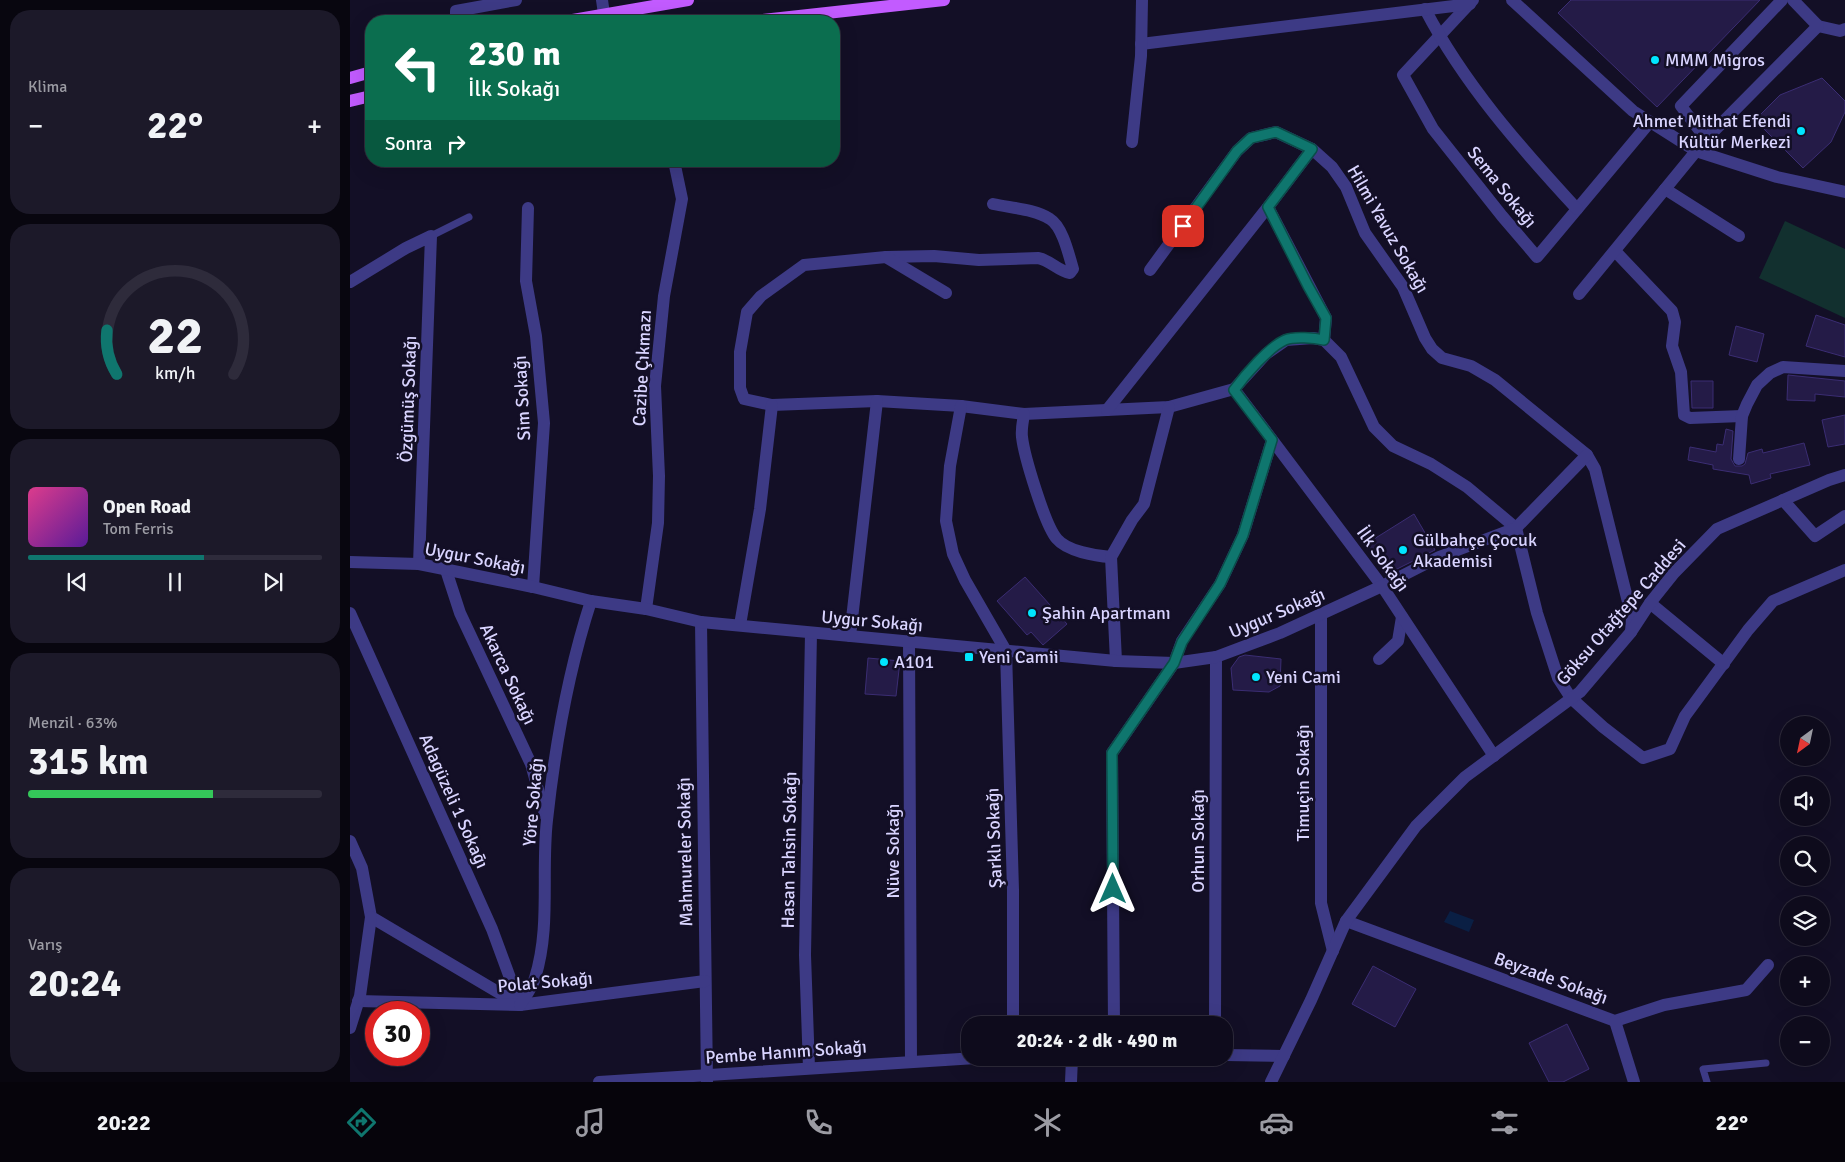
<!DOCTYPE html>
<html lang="tr">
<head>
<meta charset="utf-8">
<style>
  body { margin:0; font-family:Signika,sans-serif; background:#1c1929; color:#f1f3f6; height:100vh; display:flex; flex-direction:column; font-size:19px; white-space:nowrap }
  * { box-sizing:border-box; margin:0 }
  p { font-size:16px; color:#9b9ba3 }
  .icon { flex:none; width:28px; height:28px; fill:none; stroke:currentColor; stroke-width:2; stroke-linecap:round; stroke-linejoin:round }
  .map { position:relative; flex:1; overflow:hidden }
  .sheet { display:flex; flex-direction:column; gap:10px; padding:10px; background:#08060f; width:350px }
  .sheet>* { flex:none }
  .hud { position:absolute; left:15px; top:15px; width:475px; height:152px; border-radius:20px; box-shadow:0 5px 20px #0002,0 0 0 1px #2e2b3b; background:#0b6e4f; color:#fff; overflow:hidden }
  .needle { width:32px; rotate:213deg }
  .tools { position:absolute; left:1430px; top:716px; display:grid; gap:10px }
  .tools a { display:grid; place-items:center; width:50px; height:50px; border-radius:50%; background:#0e0b1c; box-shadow:0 5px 20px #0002,0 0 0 1px #2e2b3b; font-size:25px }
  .speed { position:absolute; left:15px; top:1001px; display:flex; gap:10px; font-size:25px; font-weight:700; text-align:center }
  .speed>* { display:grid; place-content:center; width:65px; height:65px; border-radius:50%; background:#0e0b1c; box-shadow:0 5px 20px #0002,0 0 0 1px #2e2b3b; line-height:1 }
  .speed .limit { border:8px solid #d22; background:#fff; color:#111 }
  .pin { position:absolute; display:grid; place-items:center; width:42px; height:42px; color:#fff; margin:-21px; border-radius:10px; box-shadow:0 2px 8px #0006 }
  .me { position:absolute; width:55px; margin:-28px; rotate:0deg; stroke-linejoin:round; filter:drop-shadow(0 0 4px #0008) }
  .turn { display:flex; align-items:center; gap:18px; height:105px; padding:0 20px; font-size:22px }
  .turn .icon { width:65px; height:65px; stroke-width:2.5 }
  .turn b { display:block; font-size:35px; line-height:42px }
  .then { display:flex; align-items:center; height:48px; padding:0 20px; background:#0003; gap:10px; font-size:19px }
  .big { font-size:38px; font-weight:700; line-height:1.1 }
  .sheet .widget { flex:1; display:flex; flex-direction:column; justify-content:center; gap:8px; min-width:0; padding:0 18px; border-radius:20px; background:#1c1929 }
  .sheet .dial { align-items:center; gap:0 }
  .dial svg { height:130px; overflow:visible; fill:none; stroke:#2e2b3b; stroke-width:7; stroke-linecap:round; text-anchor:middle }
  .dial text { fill:#f1f3f6; stroke:none }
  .song { display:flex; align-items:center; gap:15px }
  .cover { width:60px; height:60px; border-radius:8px; background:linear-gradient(135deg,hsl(330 70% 55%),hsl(270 70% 35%)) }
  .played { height:5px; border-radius:2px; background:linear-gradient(90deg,#0f766e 60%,#2e2b3b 60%) }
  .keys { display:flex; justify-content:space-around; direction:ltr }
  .heat { display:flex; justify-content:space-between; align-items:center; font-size:28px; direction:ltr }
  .charge { height:8px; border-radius:4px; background:linear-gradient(90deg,#34c759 63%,#2e2b3b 0) }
  .trip { position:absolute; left:611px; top:1016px; width:272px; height:50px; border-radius:20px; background:#0e0b1c; box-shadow:0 5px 20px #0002,0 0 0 1px #2e2b3b; font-weight:700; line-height:50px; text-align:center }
  .dock { display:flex; height:80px; justify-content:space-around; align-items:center; background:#06040b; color:#9b9ba3 }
  .dock .icon { width:35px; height:35px }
  .dock .on { color:#0f766e }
  .dock b { font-size:22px; color:#f1f3f6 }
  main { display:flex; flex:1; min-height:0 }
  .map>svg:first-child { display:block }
</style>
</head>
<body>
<main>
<section class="sheet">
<div class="widget"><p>Klima</p>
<div class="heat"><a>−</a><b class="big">22°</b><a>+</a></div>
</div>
<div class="widget dial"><svg viewBox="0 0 100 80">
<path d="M14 69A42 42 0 1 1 86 69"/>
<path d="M14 69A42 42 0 0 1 8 42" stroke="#0f766e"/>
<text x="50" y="56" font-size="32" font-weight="700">22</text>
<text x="50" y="72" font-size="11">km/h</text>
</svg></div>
<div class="widget">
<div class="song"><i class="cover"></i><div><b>Open Road</b><p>Tom Ferris</p></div></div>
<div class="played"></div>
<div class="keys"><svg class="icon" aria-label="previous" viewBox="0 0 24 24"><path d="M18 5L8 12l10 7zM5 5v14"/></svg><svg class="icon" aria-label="pause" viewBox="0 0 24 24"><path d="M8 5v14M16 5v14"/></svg><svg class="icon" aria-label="next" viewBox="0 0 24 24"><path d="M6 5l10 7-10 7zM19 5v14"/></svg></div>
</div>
<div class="widget"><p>Menzil · 63%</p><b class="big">315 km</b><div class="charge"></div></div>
<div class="widget"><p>Varış</p><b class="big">20:24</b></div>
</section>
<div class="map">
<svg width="1495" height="1082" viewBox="0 0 1495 1082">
  <rect width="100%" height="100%" fill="#130f26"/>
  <path fill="#12302f" d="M1435,221l60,28v69l-86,-40z"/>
  <path fill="#0a1f44" d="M1100,911l24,9 -5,12 -25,-10z"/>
  <g fill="#241b47" stroke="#3b2d73">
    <path d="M1221,0h189l-103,107 -99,-94z"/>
    <path d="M1472,78l23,23v11l-14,30 -28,26 -48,-48 25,-25z"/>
    <path d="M1466,315l29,10v32l-39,-11z"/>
    <path d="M1386,326l28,8 -7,28 -28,-7z"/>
    <path d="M1438,375l57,6v16l-30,-3v7l-28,-1z"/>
    <path d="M1341,381h22v27h-21z"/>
    <path d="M1495,415v29l-17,3 -6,-27z"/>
    <path d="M1376,429l7,2 -2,28 4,7h7l3,-2 3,-11 14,-4 1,4 41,-10 6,22 -40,9 1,4 -20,6 -2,-9 -36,-6v-4l-25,-5 2,-13 26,5 1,-8 6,1z"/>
    <path d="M1064,514l21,36 -50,25 -19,-31z"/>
    <path d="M675,577l42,47 -24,21 -12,-13 -4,3 -30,-34z"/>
    <path d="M895,655l36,4 -1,27 -11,6 -36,-2 -2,-22 8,-11z"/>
    <path d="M518,658l32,3 -4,35 -31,-2z"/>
    <path d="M1023,966l43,23 -21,38 -43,-23z"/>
    <path d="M1217,1024l22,45 -26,13h-14l-20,-39z"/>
  </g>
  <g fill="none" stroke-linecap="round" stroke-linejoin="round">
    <g stroke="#3d3a85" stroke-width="7">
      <path d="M81,236l38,-19"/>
      <path d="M1357,1082l-4,-13 63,-6"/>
    </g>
    <g stroke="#3d3a85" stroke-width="12">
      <path d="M252,0l2,14"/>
      <path d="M1123,0l-70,75 30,54 69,87 35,41 113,-135"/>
      <path d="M1162,0l121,111 63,40 81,26 68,15"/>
      <path d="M1075,9c39,75 95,138 152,200"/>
      <path d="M106,21v-10l60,-11"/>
      <path d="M1468,26l22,5 5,-2"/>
      <path d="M791,44l329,-40"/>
      <path d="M1356,139l-25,-33 101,-106"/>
      <path d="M782,142l9,-86 1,-56"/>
      <path d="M1315,189l74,47"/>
      <path d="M643,204c18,4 42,5 57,15 13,8 19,37 23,50l-3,4c-12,-2 -20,-13 -32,-15l-59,2 -45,-4 -48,1 -82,8 -43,31 -14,16 -7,40v36l4,11 28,6 105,-4 84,5 63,8 145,-7 65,-18 32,-35 20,-14 27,-2 11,2 17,17 33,70 19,19 38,18 36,23 49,41 21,85 21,65 13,20 32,29 40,31 27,-9 15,-33 63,-86 25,-29 72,-31"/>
      <path d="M918,207l58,111 -2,22"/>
      <path d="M178,208l-2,73 10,55 8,87 -11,164"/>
      <path d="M1265,251l57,60 3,11 -3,24 9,26 3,43 6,3 52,-2"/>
      <path d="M536,257l60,36"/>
      <path d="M800,270l87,-119 14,-13 25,-6 36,17 20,18 14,20 19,46 38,54 22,51 7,11 10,9 29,8 24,14 92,75 8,14 37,149 -1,14"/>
      <path d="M0,282l56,-34 25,-12 -12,328"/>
      <path d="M1229,294l127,-155 112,-113 -25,-26"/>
      <path d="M884,389l148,197 57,-29 77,-29 71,-73"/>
      <path d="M611,406l-11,60 -4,55 7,33 12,26 41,71 7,239v135"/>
      <path d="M757,410l161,-203 44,-58"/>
      <path d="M674,414c-1,7 -3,15 -2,23 2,18 23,89 35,102 10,12 38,17 54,18"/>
      <path d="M1389,459l3,-43 5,-12 10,-19 13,-12 13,-6 62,4"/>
      <path d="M1433,500l32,36 30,-20"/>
      <path d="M96,570l14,43 71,151 14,51"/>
      <path d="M1300,603l74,61"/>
      <path d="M296,609l12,-86 1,-47 -4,-90 9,-90 18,-97 -8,-38"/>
      <path d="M0,613l142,316 28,76"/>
      <path d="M971,614v289l12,48"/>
      <path d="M351,622l6,460"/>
      <path d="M390,625l20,-116 12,-104"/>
      <path d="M500,636l27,-235"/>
      <path d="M559,641l2,420"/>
      <path d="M1029,659l19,-18 4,-24"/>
      <path d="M766,661l-5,-104 21,-37 12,-16 25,-97"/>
      <path d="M0,841l12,27 9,49 147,87"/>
      <path d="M996,921l269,100 49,-16 82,-15 22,-25"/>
      <path d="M8,1001l162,4 185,-24"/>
      <path d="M170,1005c5,-8 12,-17 15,-27 16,-51 6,-105 12,-158 8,-74 21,-148 44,-219"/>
      <path d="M1265,1021l19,61"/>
      <path d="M764,1025l-2,-272 62,-90 8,-22 38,-57 23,-49 29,-95"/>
      <path d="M865,1025l1,-368"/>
      <path d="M459,1068l-4,-113 6,-322"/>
      <path d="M721,1082l1,-24"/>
    </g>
    <g stroke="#3d3a85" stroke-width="12">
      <path d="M0,562l69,2 114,23 58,14 55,8 55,13 415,39 58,2 42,-6 64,-24 102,-47 112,170"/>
      <path d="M0,1028l10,-32 11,-79"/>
      <path d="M875,1055l59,1"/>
      <path d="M249,1082l377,-24"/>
      <path d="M921,1082l40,-82 35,-79 70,-95 49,-49 115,-85 51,-60 19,-29 24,-30 43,-44 112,-49 16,-5"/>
    </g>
    <g stroke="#c25bff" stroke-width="12">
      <path d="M217,21l121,-21"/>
      <path d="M404,21l190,-21"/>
      <path d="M0,78l21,-6"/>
      <path d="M0,101l21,-5"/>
    </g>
  </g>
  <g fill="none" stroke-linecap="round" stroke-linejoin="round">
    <defs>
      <path id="route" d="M763,889l-1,-136 62,-90 8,-21 38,-58 23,-49 29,-95 -38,-50c11,-15 35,-43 51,-50 9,-4 30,-2 39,0l2,-22 -18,-32 -40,-79 44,-58 -36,-17 -25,6 -14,13 -54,75"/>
    </defs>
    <use href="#route" stroke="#0a4d48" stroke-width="12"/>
    <use href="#route" stroke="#0f766e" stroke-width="9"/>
  </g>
  <g fill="#00e5ff" stroke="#130f26" stroke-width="2">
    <circle cx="1305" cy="60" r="5"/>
    <circle cx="1451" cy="131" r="5"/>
    <circle cx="1053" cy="550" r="5"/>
    <circle cx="682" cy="613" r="5"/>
    <rect x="614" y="652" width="10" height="10" rx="2.5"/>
    <circle cx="534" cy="662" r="5"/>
    <circle cx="906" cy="677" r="5"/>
  </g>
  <g text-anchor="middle" stroke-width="5" stroke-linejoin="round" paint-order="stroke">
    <g font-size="18" fill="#d9d4ff" stroke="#130f26" text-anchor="start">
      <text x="1315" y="66">MMM Migros</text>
      <text x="1441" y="127" text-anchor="end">Ahmet Mithat Efendi<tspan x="1441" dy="21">Kültür Merkezi</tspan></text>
      <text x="1063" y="546">Gülbahçe Çocuk<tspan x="1063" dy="21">Akademisi</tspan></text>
      <text x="692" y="619">Şahin Apartmanı</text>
      <text x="629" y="663">Yeni Camii</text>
      <text x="544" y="668">A101</text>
      <text x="916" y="683">Yeni Cami</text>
    </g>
    <g font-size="18" fill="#d9d4ff" stroke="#130f26">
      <text transform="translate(1152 187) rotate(51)" y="6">Sema Sokağı</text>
      <text transform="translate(1038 229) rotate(60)" y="6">Hilmi Yavuz Sokağı</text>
      <text transform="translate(292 368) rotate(-87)" y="6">Cazibe Çıkmazı</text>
      <text transform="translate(172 398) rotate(-93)" y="6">Sim Sokağı</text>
      <text transform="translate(58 399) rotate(-88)" y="6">Özgümüş Sokağı</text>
      <text transform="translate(125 558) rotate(11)" y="6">Uygur Sokağı</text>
      <text transform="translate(1033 559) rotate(54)" y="6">İlk Sokağı</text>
      <text transform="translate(1271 612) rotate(-49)" y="6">Göksu Otağtepe Caddesi</text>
      <text transform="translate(927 613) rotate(-23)" y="6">Uygur Sokağı</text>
      <text transform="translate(522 621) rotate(5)" y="6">Uygur Sokağı</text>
      <text transform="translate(158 674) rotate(65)" y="6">Akarca Sokağı</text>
      <text transform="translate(953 783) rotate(-90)" y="6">Timuçin Sokağı</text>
      <text transform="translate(104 801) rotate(66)" y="6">Adagüzeli 1 Sokaḡı</text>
      <text transform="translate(183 802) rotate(-85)" y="6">Yöre Sokağı</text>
      <text transform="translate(644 838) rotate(-92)" y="6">Şarklı Sokağı</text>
      <text transform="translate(848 841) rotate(-90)" y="6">Orhun Sokağı</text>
      <text transform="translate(439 850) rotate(-89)" y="6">Hasan Tahsin Sokağı</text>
      <text transform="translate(543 851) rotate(-90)" y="6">Nüve Sokağı</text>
      <text transform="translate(335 852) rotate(-91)" y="6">Mahmureler Sokağı</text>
      <text transform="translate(1201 978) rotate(20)" y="6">Beyzade Sokağı</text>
      <text transform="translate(195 982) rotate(-5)" y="6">Polat Sokağı</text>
      <text transform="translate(436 1052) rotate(-4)" y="6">Pembe Hanım Sokağı</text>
    </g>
  </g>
</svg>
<div class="tools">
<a><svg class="needle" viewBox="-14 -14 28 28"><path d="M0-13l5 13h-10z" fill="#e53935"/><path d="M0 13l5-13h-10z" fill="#9b9ba3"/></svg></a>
<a><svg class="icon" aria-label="sound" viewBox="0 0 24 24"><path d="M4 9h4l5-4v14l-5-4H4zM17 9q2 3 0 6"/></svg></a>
<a><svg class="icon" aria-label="search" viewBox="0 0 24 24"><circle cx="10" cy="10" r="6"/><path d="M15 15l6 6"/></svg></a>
<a><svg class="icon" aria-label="layers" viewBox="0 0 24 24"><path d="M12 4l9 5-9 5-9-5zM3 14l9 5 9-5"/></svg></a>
<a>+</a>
<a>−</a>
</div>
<div class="speed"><div class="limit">30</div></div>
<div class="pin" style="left:833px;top:226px;background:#d93025"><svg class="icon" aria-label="arrive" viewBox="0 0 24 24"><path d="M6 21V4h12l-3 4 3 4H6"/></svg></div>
<svg class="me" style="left:763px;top:889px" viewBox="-20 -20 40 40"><path d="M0-17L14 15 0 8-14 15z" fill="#0f766e" stroke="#fff" stroke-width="4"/></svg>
<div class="trip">20:24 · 2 dk · 490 m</div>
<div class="hud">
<div class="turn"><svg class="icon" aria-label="left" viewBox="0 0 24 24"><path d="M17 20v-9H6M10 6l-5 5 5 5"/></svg><div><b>230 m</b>İlk Sokağı</div></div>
<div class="then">Sonra<svg class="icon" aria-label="right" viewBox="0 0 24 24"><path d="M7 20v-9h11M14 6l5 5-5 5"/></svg></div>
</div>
</div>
</main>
<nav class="dock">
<b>20:22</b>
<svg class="icon on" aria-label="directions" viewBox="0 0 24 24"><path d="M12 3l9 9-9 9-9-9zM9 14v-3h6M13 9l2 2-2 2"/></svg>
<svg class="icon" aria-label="music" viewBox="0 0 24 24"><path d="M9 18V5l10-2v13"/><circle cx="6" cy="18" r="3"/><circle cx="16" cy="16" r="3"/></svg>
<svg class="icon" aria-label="phone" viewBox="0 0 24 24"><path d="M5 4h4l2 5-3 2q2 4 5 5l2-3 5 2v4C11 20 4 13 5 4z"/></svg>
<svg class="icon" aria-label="climate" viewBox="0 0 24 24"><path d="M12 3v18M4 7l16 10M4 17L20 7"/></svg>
<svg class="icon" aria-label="car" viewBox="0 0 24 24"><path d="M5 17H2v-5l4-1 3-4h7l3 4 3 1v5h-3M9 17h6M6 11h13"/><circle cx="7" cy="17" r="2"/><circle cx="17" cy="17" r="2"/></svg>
<svg class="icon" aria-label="filters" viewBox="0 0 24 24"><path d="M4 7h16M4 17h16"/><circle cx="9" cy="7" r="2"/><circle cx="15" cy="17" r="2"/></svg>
<b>22°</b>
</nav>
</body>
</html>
